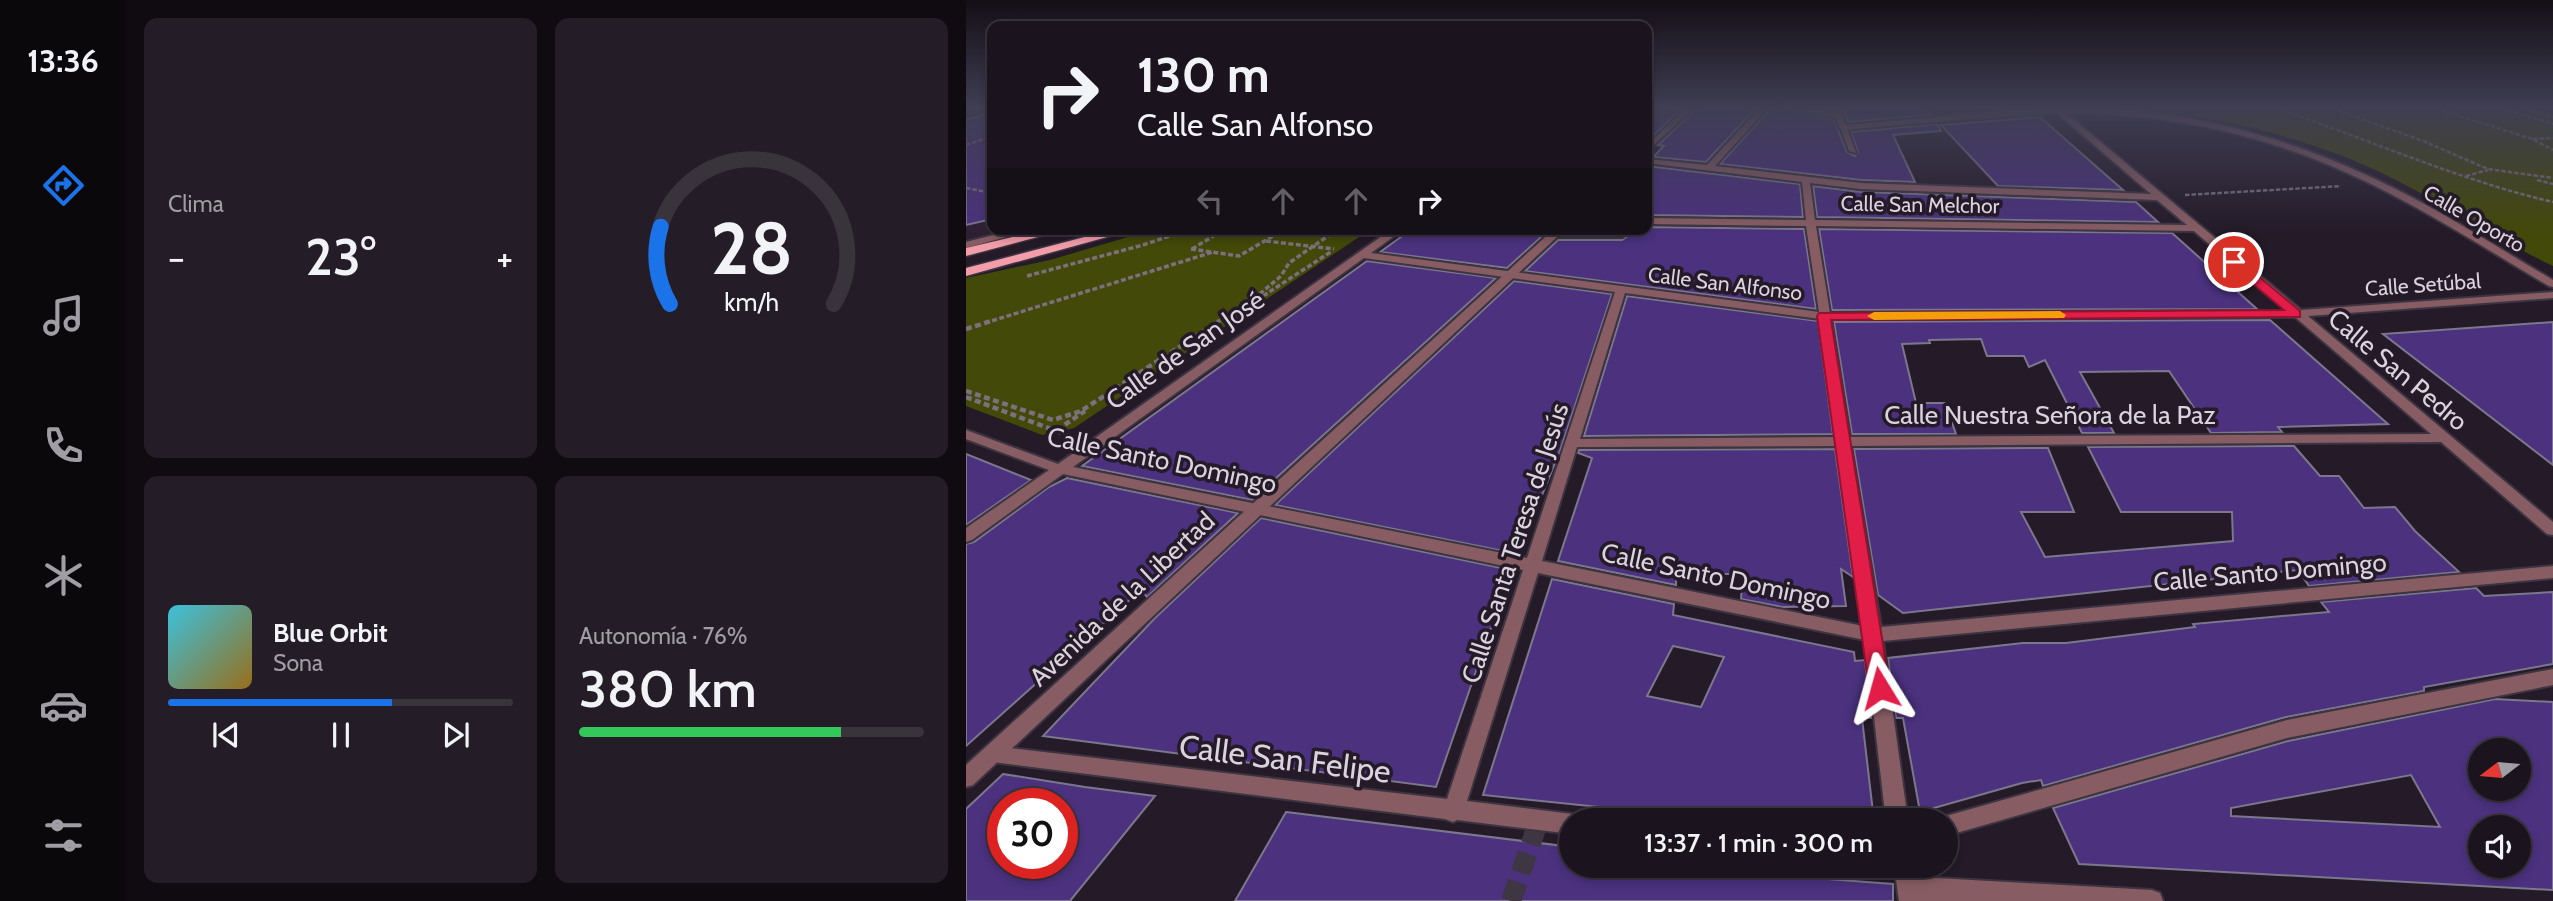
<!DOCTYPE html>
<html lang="es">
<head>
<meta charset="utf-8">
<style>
  body { margin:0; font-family:Cabin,sans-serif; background:#241d27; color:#f1f3f6; height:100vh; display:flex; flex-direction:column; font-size:26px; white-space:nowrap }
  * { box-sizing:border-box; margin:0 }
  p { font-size:23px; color:#a09ea4 }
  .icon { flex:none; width:38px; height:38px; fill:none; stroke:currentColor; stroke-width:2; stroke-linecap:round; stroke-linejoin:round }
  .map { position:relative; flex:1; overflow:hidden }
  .side { display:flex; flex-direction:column; gap:18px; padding:18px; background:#0f0b10; width:840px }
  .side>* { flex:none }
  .guide { position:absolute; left:21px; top:21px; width:665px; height:214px; border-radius:14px; box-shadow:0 4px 10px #0003,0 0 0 2px #39333c; background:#1b141e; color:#f1f3f6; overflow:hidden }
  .needle { width:46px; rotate:254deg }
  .buttons { position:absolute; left:1502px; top:738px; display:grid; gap:14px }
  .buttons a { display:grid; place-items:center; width:63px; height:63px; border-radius:50%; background:#1b141e; box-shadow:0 4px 10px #0003,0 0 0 2px #39333c; font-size:35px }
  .speed { position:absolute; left:21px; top:788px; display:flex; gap:14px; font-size:35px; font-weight:700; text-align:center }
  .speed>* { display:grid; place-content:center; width:91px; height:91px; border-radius:50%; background:#1b141e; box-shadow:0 4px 10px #0003,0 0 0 2px #39333c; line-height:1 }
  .speed .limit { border:10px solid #d22; background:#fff; color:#111 }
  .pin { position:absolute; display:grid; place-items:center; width:60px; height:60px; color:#fff; margin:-30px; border:4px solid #fff; border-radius:50%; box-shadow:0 2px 7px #0007 }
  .me { position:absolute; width:77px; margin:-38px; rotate:352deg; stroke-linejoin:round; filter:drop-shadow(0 0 5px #0008) }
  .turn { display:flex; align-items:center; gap:24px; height:147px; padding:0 35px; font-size:32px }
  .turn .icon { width:91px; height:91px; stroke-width:2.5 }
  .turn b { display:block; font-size:49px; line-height:60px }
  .lanes { display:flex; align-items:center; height:66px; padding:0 35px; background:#0003; justify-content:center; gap:35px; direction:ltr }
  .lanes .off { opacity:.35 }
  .big { font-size:52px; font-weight:600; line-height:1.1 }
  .side .widget { flex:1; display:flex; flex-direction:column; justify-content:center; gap:10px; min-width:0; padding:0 24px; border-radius:14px; background:#241d27 }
  .side .dial { align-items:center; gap:0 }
  .dial svg { height:182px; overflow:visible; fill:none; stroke:#39333c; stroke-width:7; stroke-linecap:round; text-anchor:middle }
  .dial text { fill:#f1f3f6; stroke:none }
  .song { display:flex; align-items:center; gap:21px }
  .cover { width:84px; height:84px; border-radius:10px; background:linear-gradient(135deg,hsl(190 70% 55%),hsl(40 70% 35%)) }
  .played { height:7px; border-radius:4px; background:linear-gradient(90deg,#1a73e8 65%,#39333c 65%) }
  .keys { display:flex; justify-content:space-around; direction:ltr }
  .heat { display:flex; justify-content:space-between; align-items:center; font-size:38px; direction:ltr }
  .charge { height:10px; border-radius:5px; background:linear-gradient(90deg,#34c759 76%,#39333c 0) }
  .side .tiles { flex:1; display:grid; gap:18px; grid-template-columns:repeat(2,1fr) }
  .trip { position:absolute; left:593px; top:808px; width:399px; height:70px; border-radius:35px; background:#1b141e; box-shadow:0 4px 10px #0003,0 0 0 2px #39333c; font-weight:600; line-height:70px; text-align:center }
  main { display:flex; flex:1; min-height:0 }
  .tab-bar { display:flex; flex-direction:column; width:126px; justify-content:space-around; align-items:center; background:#0b080c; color:#a09ea4 }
  .tab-bar .icon { width:49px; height:49px }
  .tab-bar .on { color:#1a73e8 }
  .tab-bar b { font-size:32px; color:#f1f3f6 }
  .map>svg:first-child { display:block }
</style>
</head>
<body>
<main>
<nav class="tab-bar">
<b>13:36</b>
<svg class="icon on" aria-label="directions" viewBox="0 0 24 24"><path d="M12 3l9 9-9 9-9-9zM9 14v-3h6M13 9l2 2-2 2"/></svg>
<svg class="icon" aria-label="music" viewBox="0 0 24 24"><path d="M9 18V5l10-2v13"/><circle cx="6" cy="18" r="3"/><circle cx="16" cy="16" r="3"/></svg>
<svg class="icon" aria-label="phone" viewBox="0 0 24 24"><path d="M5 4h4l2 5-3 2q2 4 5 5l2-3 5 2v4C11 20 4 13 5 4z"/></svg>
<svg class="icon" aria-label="climate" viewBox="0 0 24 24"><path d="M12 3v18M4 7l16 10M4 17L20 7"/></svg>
<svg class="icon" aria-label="car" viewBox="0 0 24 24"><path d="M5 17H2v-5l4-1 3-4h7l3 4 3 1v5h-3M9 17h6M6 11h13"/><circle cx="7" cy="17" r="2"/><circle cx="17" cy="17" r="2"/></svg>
<svg class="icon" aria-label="filters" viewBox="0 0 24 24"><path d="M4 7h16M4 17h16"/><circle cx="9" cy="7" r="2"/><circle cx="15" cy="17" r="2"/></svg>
</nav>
<section class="side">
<div class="tiles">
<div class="widget"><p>Clima</p>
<div class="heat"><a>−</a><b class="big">23°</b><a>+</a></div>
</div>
<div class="widget dial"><svg viewBox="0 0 100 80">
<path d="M14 69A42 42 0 1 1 86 69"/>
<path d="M14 69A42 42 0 0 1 10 35" stroke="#1a73e8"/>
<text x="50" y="56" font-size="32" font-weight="700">28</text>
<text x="50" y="72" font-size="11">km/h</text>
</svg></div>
<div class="widget">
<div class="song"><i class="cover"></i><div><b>Blue Orbit</b><p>Sona</p></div></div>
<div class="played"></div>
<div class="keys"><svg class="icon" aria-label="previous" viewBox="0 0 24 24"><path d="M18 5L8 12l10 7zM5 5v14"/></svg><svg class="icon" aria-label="pause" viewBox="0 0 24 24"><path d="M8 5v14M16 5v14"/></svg><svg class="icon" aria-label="next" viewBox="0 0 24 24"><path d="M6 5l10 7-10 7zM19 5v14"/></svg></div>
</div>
<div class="widget"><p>Autonomía · 76%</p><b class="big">380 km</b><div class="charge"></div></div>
</div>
</section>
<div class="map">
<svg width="1587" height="901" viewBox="0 0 1587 901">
  <rect width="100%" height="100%" fill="#241a28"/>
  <path fill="#2e2033" d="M0,108h26v121h53l-79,19z"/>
  <g fill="#434908">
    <path d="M1169,108h393l25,7v151c-53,-25 -103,-58 -155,-85 -81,-42 -173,-63 -263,-73z"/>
    <path d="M189,229h216l-297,199 -32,7 -76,-29v-128l84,-18z"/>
  </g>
  <g fill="#4b317e" stroke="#7c778c" stroke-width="2" fill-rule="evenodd">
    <path d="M681,108h35l-35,34z"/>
    <path d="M731,108h59l-50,54 -53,-5 11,-11 -6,-1z"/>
    <path d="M805,108h14l49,12 13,32 8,4 3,-4 -7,-20 86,-8 4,7 -48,4 22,47 -54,-2 -141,-16z"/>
    <path d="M877,108h84l4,7 -83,7z"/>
    <path d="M26,112v107l-26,6v-105z"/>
    <path d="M1074,117l33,29 50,44 -125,-4 -57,-61z"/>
    <path d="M681,166l153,18 3,33 -156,-2z"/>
    <path d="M847,186l48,6 275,10 22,20 -341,-5z"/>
    <path d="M681,227l157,2 12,80 -291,-38 33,-31h64l7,-5 -5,-6h23z"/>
    <path d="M446,229h138l-43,39 -127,-16z"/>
    <path d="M853,229l353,4 85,76 -425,1z"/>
    <path d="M401,261l129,17 -244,222 -170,-34z"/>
    <path d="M548,281l98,13 -52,157 -42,103 -243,-49z"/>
    <path d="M661,296l191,25 15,113 -249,2z"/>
    <path d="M1304,320l118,104 -110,3 4,5 -71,1 -42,-62 -89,1 34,61h-32l-37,-73 -16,7 -5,-11h-37l-6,-17 -52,1 1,3 -28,1 14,59h29l11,31h-104l-18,-112z"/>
    <path d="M1587,322v143l-170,-131z"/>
    <path d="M1328,446l26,30h19l25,32 31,-1 20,24 44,41 -150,14 -11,-16 -395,43 -25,-18 -24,-146 194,-1 26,64h-53l24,45 188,-16 -1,-29h-111l-33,-65z"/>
    <path d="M869,449l18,128 -12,-8 5,37 -64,1 -41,-8 2,-25h-67v11l-118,-24 34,-103 -14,-5 1,-3z"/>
    <path d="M0,454l65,26 -65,45z"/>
    <path d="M101,478l171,35 -91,84 -6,-7 -175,156v-202l8,-2 75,-55z"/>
    <path d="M295,518l250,52 -75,217 -393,-51 112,-118z"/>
    <path d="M586,579l122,25 -1,11 181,37 1,9 10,-1 6,58h-9l12,103h-138l-253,-26zM707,646l51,11 -23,50 -54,-11z"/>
    <path d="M1510,588l8,8 69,-4v72l-129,23v4l-138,26 -243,69 -2,-6 -19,3 -102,29 -17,-94h-7l-8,-60 135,-15h43l129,-16 -2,-3 136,-12 -8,-10z"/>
    <path d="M1529,699l58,3v188l-474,-26 -26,-56 235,-67zM1514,751h38v38h-38zM1445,775l29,52 -209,-11v-8zM1514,828h38v38h-38z"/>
    <path d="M37,774l82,13 70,9 -85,105h-104v-92zM37,803h59v60h-59z"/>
    <path d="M320,812l286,35v19h144l71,10 106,8v17h-658z"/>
  </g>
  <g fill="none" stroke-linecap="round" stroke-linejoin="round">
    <path stroke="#3f3643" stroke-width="20" stroke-dasharray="20 10" stroke-linecap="butt" d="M545,901l28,-81"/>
    <defs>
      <g id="pedestrian">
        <path d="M720,108h8l-47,43v-6z"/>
        <path d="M874,126l7,2 9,25 -7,-2z"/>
        <path d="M588,229l68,2 5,3 -5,3h-65l-584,548 -7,2v-22z"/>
        <path d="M1587,669v16l-266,53 -341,98v-15h-8l8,-5 341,-96z"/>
      </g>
      <g id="minor">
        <path d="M794,108h8l-53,58 146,17 290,11 -94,-81 -89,6 -125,11 -4,-2 -3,-10 -48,-10h17l29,5 -2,-5h8l6,17c69,-6 142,-14 210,-17 108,-4 219,24 317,70 63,29 120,67 180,102v7l-4,-1c-60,-35 -118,-73 -180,-103 -95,-47 -198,-70 -303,-70l235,197 252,-18v6l-245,18 245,206v13l-6,-1 -106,-92 -590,4 30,181 672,-61v12l-670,63 25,180h-22l-21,-181 -327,-67 -71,228 105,13 8,3 1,4h-9v13l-115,-14 -4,2 -8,-3 -460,-58 -3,-6 3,-6 7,-3 455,53 76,-229 -460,-96 -91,66 -6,2v-14l83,-58 -83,-31v-9l92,34 334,-235h12l-33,24 448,59 -13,-86 -159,-2v-6l159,2 -4,-38 -155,-19v-4l60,6zM844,183l51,6 296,11 30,25 -372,-5zM850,226l378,5 93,80 -457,2zM398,258l251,34 -88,266 -454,-91zM659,293l195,26 16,118 -256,2zM1329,317l136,117 -581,3 -19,-118zM871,446l26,180 -321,-65 35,-114z"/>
        <path d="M51,229h18l-69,19v-6z"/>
        <path d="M928,866h22l2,11 234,13 8,3 3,8h-264z"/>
      </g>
      <g id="primary">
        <path d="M80,229h22l-102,27v-8z"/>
        <path d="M149,229h21l-170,47v-8z"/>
      </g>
    </defs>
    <use href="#pedestrian" stroke="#3d3441" stroke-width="4"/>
    <use href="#minor" stroke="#3d3441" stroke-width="4"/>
    <use href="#primary" stroke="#3d3441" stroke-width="3"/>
    <g stroke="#7a717d" stroke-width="2.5" stroke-dasharray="4.5 2" stroke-linecap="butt">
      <path d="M1309,108c93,31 183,72 278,94"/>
      <path d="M1365,108l92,33 65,28 65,9"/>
      <path d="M1469,108l97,31 21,11"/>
      <path d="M1536,108l51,16"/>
      <path d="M1555,108l32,9"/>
      <path d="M1567,139l20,-1"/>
      <path d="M0,145l26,-9"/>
      <path d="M1500,176l22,-6"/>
      <path d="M1571,180l16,4"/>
      <path d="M0,188l26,5"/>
      <path d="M1219,195l156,-9"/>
    </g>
    <g stroke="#7a717d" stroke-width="3.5" stroke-dasharray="5 2.5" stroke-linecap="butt">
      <path d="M300,241l68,8"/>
      <path d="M225,249l48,7 39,-23 -25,-4"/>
      <path d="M226,249l33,-20"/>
      <path d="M61,276l116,-31 47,-16"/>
      <path d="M291,300l75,-49"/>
      <path d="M19,323l228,-71"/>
      <path d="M250,323l39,-25 26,-22 8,-13 49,-34"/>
    </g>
    <g stroke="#7a717d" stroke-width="4.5" stroke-dasharray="6 3.5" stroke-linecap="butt">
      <path d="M0,329l25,-8"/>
      <path d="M0,391l87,29 28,-9 138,-90"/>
      <path d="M0,397l106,40"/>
      <path d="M91,430l28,-19"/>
    </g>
    <use href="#pedestrian" fill="#875d63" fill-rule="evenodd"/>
    <use href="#minor" fill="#875d63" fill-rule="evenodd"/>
    <use href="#primary" fill="#f39caa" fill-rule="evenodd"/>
  </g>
  <linearGradient id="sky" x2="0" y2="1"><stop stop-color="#140e16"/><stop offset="0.46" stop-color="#3f3e53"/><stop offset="1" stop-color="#3f3e53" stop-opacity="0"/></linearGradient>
  <rect width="1587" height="234" fill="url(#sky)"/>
  <path fill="#e11d48" stroke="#92132f" stroke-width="2" d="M1264,260h9l61,51v6l-469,3 59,368 -3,7 -7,2 -8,-2 -3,-7 -52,-372 2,-3 465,-3 -54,-45z"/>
  <path fill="#f59e0b" d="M1094,311l6,4 -2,3 -190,2 -7,-4 7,-4z"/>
  <g text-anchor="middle" stroke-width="7" stroke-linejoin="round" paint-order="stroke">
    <g font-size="21" fill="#dad2dc" stroke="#241a28">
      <text transform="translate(954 205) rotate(1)" y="7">Calle San Melchor</text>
      <text transform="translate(1508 219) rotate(30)" y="7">Calle Oporto</text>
      <text transform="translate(759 284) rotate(7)" y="7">Calle San Alfonso</text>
      <text transform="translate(1457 285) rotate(-4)" y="7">Calle Setúbal</text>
    </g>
    <g font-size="26" fill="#dad2dc" stroke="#241a28">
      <text transform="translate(219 350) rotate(-35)" y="9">Calle de San José</text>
      <text transform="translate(1432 370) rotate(40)" y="9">Calle San Pedro</text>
      <text x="1084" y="424">Calle Nuestra Señora de la Paz</text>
      <text transform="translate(196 460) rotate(12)" y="9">Calle Santo Domingo</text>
      <text transform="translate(549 543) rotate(-72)" y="9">Calle Santa Teresa de Jesús</text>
      <text transform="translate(1304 572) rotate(-5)" y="9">Calle Santo Domingo</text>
      <text transform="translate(750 576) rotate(12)" y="9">Calle Santo Domingo</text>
      <text transform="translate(156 599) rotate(-43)" y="9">Avenida de la Libertad</text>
    </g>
    <g font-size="32" fill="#dad2dc" stroke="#241a28">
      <text transform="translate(319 759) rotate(7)" y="11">Calle San Felipe</text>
    </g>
  </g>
</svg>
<div class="buttons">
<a><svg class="needle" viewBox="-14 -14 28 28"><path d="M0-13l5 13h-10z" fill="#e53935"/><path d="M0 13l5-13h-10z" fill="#a09ea4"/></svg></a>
<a><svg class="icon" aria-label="sound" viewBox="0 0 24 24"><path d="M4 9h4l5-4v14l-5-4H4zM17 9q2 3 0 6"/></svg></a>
</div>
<div class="speed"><div class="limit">30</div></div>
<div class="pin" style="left:1268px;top:262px;background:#d93025"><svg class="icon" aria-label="arrive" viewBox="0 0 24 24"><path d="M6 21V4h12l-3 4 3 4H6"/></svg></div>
<svg class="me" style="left:914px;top:688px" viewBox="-20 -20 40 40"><path d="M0-17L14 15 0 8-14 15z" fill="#e11d48" stroke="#fff" stroke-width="4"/></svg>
<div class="trip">13:37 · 1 min · 300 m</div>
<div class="guide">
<div class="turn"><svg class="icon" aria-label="right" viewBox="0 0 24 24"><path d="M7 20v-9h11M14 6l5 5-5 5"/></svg><div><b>130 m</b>Calle San Alfonso</div></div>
<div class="lanes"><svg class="icon off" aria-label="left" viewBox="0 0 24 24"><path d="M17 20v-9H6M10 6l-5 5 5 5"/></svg><svg class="icon off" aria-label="ahead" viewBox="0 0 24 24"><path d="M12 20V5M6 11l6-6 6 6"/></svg><svg class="icon off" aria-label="ahead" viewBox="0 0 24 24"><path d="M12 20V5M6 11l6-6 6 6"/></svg><svg class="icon" aria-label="right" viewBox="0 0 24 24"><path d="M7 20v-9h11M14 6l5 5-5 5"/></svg></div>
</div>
</div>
</main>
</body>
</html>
